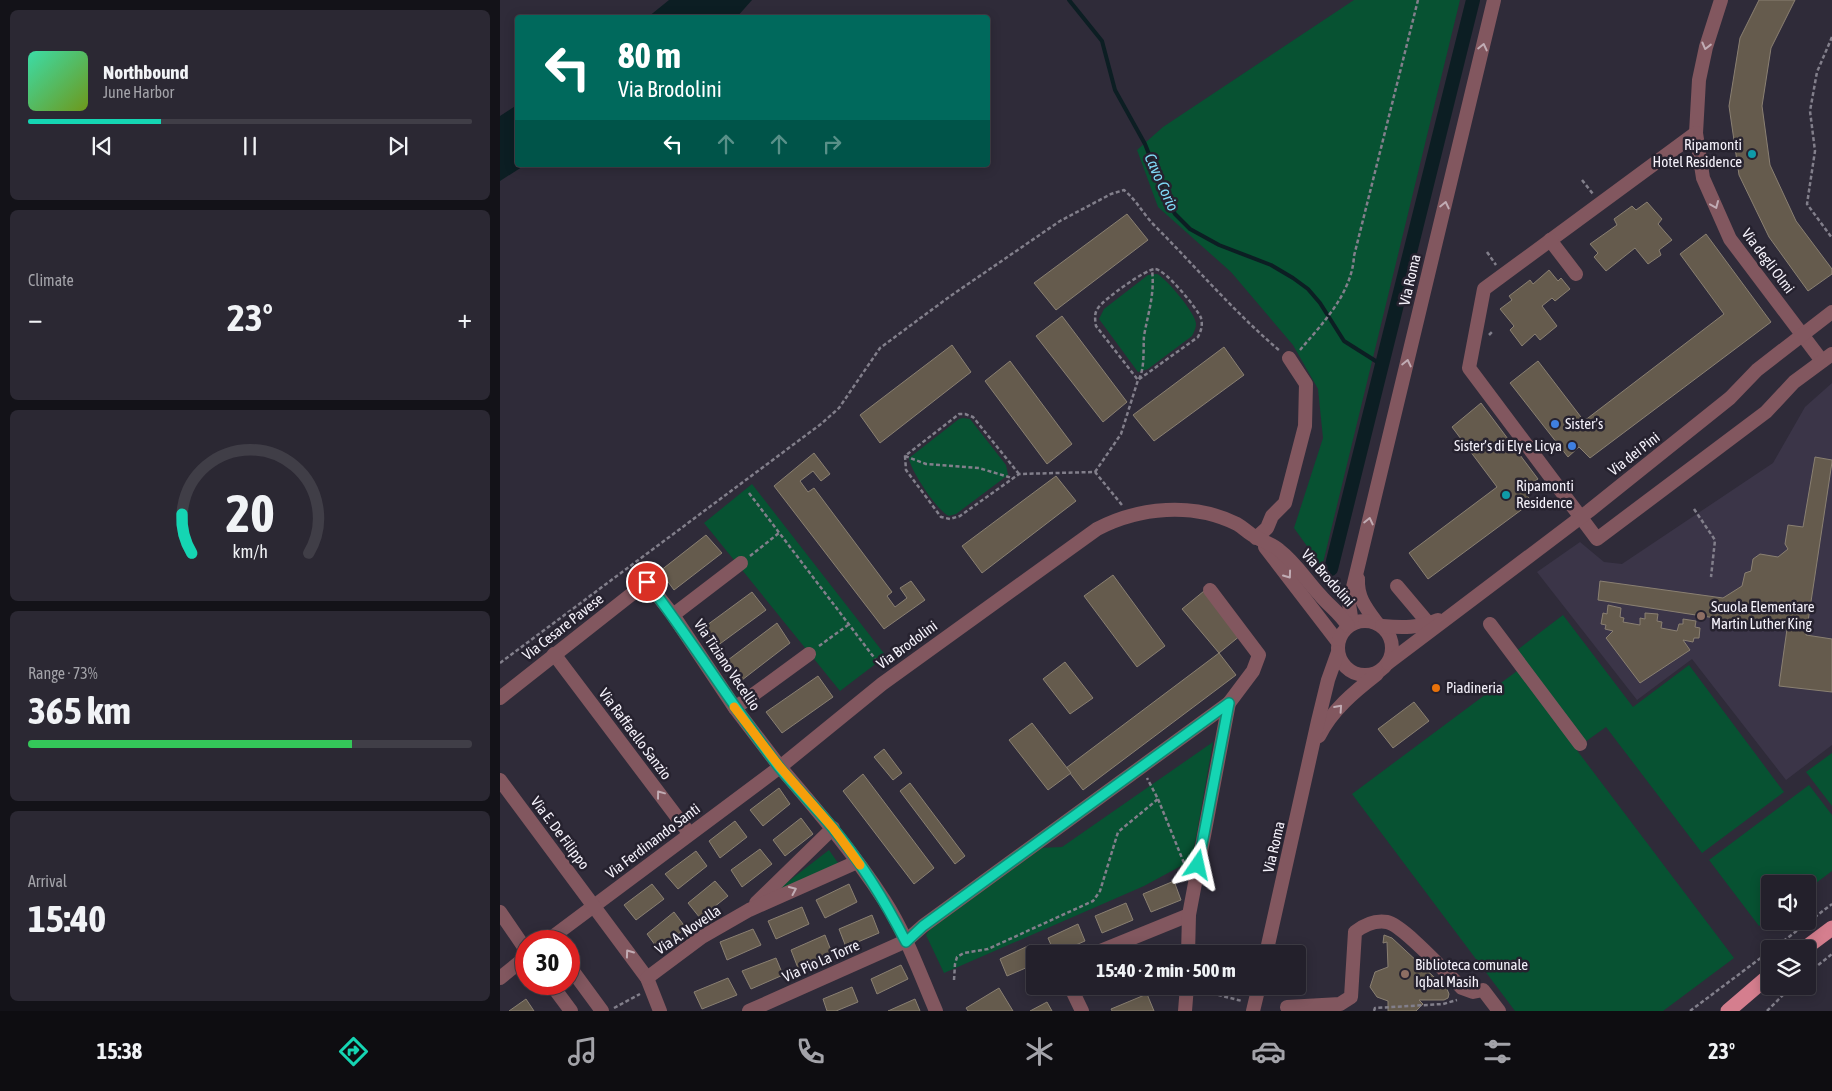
<!DOCTYPE html>
<html lang="en">
<head>
<meta charset="utf-8">
<style>
  body { margin:0; font-family:"Asap Condensed",sans-serif; background:#2b2833; color:#f1f3f6; height:100vh; display:flex; flex-direction:column; font-size:19px; white-space:nowrap }
  * { box-sizing:border-box; margin:0 }
  p { font-size:16px; color:#a3a3a9 }
  .icon { flex:none; width:28px; height:28px; fill:none; stroke:currentColor; stroke-width:2; stroke-linecap:round; stroke-linejoin:round }
  .map { position:relative; flex:1; overflow:hidden }
  .drawer { display:flex; flex-direction:column; gap:10px; padding:10px; background:#131218; width:500px }
  .drawer>* { flex:none }
  .hud { position:absolute; left:15px; top:15px; width:475px; height:152px; border-radius:5px; box-shadow:0 2px 12px #0003,0 0 0 1px #403e47; background:#00695c; color:#fff; overflow:hidden }
  .tools { position:absolute; left:1261px; top:875px; display:grid; gap:10px }
  .tools a { display:grid; place-items:center; width:55px; height:55px; border-radius:5px; background:#23202b; box-shadow:0 2px 12px #0003,0 0 0 1px #403e47; font-size:25px }
  .speed { position:absolute; left:15px; top:930px; display:flex; gap:10px; font-size:25px; font-weight:700; text-align:center }
  .speed>* { display:grid; place-content:center; width:65px; height:65px; border-radius:50%; background:#23202b; box-shadow:0 2px 12px #0003,0 0 0 1px #403e47; line-height:1 }
  .speed .limit { border:8px solid #d22; background:#fff; color:#111 }
  .pin { position:absolute; display:grid; place-items:center; width:42px; height:42px; color:#fff; margin:-21px; border:2px solid #fff; border-radius:50%; box-shadow:0 1px 5px #0007 }
  .me { position:absolute; width:55px; margin:-28px; rotate:11deg; stroke-linejoin:round; filter:drop-shadow(0 0 4px #0008) }
  .turn { display:flex; align-items:center; gap:18px; height:105px; padding:0 20px; font-size:22px }
  .turn .icon { width:65px; height:65px; stroke-width:2.5 }
  .turn b { display:block; font-size:35px; line-height:42px }
  .lanes { display:flex; align-items:center; height:48px; padding:0 20px; background:#0003; justify-content:center; gap:25px; direction:ltr }
  .lanes .off { opacity:.35 }
  .big { font-size:38px; font-weight:700; line-height:1.1 }
  .drawer .card { flex:1; display:flex; flex-direction:column; justify-content:center; gap:8px; min-width:0; padding:0 18px; border-radius:8px; background:#2b2833 }
  .drawer .dial { align-items:center; gap:0 }
  .dial svg { height:130px; overflow:visible; fill:none; stroke:#403e47; stroke-width:7; stroke-linecap:round; text-anchor:middle }
  .dial text { fill:#f1f3f6; stroke:none }
  .song { display:flex; align-items:center; gap:15px }
  .cover { width:60px; height:60px; border-radius:8px; background:linear-gradient(135deg,hsl(160 70% 55%),hsl(80 70% 35%)) }
  .played { height:5px; border-radius:2px; background:linear-gradient(90deg,#15d5b3 30%,#403e47 30%) }
  .keys { display:flex; justify-content:space-around; direction:ltr }
  .heat { display:flex; justify-content:space-between; align-items:center; font-size:28px; direction:ltr }
  .charge { height:8px; border-radius:4px; background:linear-gradient(90deg,#34c759 73%,#403e47 0) }
  .trip { position:absolute; left:526px; top:945px; width:280px; height:50px; border-radius:5px; background:#23202b; box-shadow:0 2px 12px #0003,0 0 0 1px #403e47; font-weight:700; line-height:50px; text-align:center }
  .tabs { display:flex; height:80px; justify-content:space-around; align-items:center; background:#0e0d11; color:#a3a3a9 }
  .tabs .icon { width:35px; height:35px }
  .tabs .on { color:#15d5b3 }
  .tabs b { font-size:22px; color:#f1f3f6 }
  main { display:flex; flex:1; min-height:0 }
  .map>svg:first-child { display:block }
</style>
</head>
<body>
<main>
<section class="drawer">
<div class="card">
<div class="song"><i class="cover"></i><div><b>Northbound</b><p>June Harbor</p></div></div>
<div class="played"></div>
<div class="keys"><svg class="icon" aria-label="previous" viewBox="0 0 24 24"><path d="M18 5L8 12l10 7zM5 5v14"/></svg><svg class="icon" aria-label="pause" viewBox="0 0 24 24"><path d="M8 5v14M16 5v14"/></svg><svg class="icon" aria-label="next" viewBox="0 0 24 24"><path d="M6 5l10 7-10 7zM19 5v14"/></svg></div>
</div>
<div class="card"><p>Climate</p>
<div class="heat"><a>−</a><b class="big">23°</b><a>+</a></div>
</div>
<div class="card dial"><svg viewBox="0 0 100 80">
<path d="M14 69A42 42 0 1 1 86 69"/>
<path d="M14 69A42 42 0 0 1 8 45" stroke="#15d5b3"/>
<text x="50" y="56" font-size="32" font-weight="700">20</text>
<text x="50" y="72" font-size="11">km/h</text>
</svg></div>
<div class="card"><p>Range · 73%</p><b class="big">365 km</b><div class="charge"></div></div>
<div class="card"><p>Arrival</p><b class="big">15:40</b></div>
</section>
<div class="map">
<svg width="1332" height="1011" viewBox="0 0 1332 1011">
  <rect width="100%" height="100%" fill="#2f2b39"/>
  <path fill="#3b3548" d="M1332,383v362l-46,35 -94,-121 -55,41 -100,-128 43,-30 24,20 18,2 151,-101 32,-56z"/>
  <g fill="#075232">
    <path d="M854,0h106l-138,567 -28,-39 29,-90 -5,-49 -25,-44 -62,-73 -73,-65 -21,-57 26,-23z"/>
    <path d="M657,274c9,4 39,40 39,50 0,4 -2,8 -4,12l-44,33 -10,3 -39,-53 5,-10 44,-34z"/>
    <path d="M463,418l7,1 36,46 2,10 -52,39 -7,2c-11,-4 -39,-46 -40,-58l50,-39z"/>
    <path d="M252,484l134,172 -46,35 -136,-168z"/>
    <path d="M1063,615l70,92 56,-42 95,127 -82,61 -96,-126 -21,15 -69,-91z"/>
    <path d="M1017,671l217,287 -71,53h-148l-163,-217z"/>
    <path d="M713,742l-21,118 -48,26 -200,87 -18,-38 5,-8 108,-79 23,-1z"/>
    <path d="M1332,753v53l-26,-34z"/>
    <path d="M1309,785l23,30v56l-24,18v-5h-38v34l-11,8 -50,-66z"/>
    <path d="M329,850l9,13 -66,31z"/>
  </g>
  <g fill="#0c1e23">
    <path d="M169,0h83l-15,17h-89z"/>
    <path d="M17,105l1,60h7l-25,16v-65z"/>
  </g>
  <g fill="none" stroke-linecap="round" stroke-linejoin="round">
    <path stroke="#0c1e23" stroke-width="4" d="M569,0l33,41 13,49 30,54 22,56 8,14 15,15 29,16 52,20 22,13 15,11 12,14 24,38 38,24"/>
    <path stroke="#0c1e23" stroke-width="14" d="M831,569l142,-569"/>
  </g>
  <g fill="#655b4d" stroke="#8a8072">
    <path d="M1259,0h36l-24,48 -9,58 8,59 26,56 36,48v5l-24,17 -39,-54 -30,-62 -10,-69 11,-68z"/>
    <path d="M1147,202l15,17 -4,5 14,16 -13,10 2,5 -13,9 -13,-16 -29,23 -12,-14 4,-4 -8,-9 27,-19 -3,-6 18,-13 4,4z"/>
    <path d="M627,214l21,26 -92,70 -22,-27z"/>
    <path d="M1206,234l65,88 -181,136 -11,-11 -11,10 -58,-74 28,-22 46,60 140,-107 -44,-60z"/>
    <path d="M1049,270l9,11 3,-3 9,11 -15,12 -3,-3 -10,8 15,20 -17,14 -5,-6 -13,12 -12,-16 4,-4 -14,-17 12,-9 -3,-4 21,-16 3,4z"/>
    <path d="M562,316l65,86 -24,20 -67,-86z"/>
    <path d="M452,345l19,27 -91,71 -20,-28z"/>
    <path d="M724,347l20,28 -90,66 -21,-26z"/>
    <path d="M510,361l62,83 -25,20 -62,-83z"/>
    <path d="M981,403l57,76 -16,10 10,13 -104,77 -19,-26 88,-66 -45,-60z"/>
    <path d="M314,453l16,21 -9,7 -8,-10 -13,10 8,11 6,-4 78,104 -5,4 8,11 12,-9 -7,-10 11,-7 14,19 -41,29 -110,-143z"/>
    <path d="M1315,457l17,3v2l-26,173 26,4v53l-53,-6 8,-57 -189,-29 2,-19 123,17 19,-12 3,-13 6,-2 2,-12 7,-5 18,3 10,-8 -3,-5 3,-19 15,2z"/>
    <path d="M556,476l20,25 -94,72 -20,-27z"/>
    <path d="M206,535l16,18 -48,37 -14,-19z"/>
    <path d="M613,575l52,71 -28,21 -53,-71z"/>
    <path d="M704,591l37,44 -22,18 -37,-44z"/>
    <path d="M252,592l14,18 -49,36 -14,-18z"/>
    <path d="M1108,605l13,3 -1,9 4,1 -1,4 17,3v-7l5,1v-6l13,1 -1,7 5,1 -1,6 16,3 2,-7h4v-5l13,2 -1,6 5,1 -1,10h-5l-1,4 -10,-2 7,10 -50,33 -34,-45 7,-7 -8,-2 1,-4 -5,-1 2,-11 4,1z"/>
    <path d="M277,623l13,20 -48,37 -14,-20z"/>
    <path d="M719,653l17,22 -153,115 -17,-22z"/>
    <path d="M565,662l28,36 -23,16 -27,-35z"/>
    <path d="M318,676l15,21 -51,36 -16,-21z"/>
    <path d="M914,702l15,19 -36,27 -15,-19z"/>
    <path d="M532,723l39,50 -23,17 -39,-50z"/>
    <path d="M384,749l18,24 -9,7 -19,-23z"/>
    <path d="M363,774l71,94 -20,16 -71,-93z"/>
    <path d="M410,783l55,73 -10,8 -55,-73z"/>
    <path d="M279,788l11,16 -27,22 -13,-16z"/>
    <path d="M301,818l12,16 -28,22 -12,-16z"/>
    <path d="M235,821l12,16 -27,21 -11,-17z"/>
    <path d="M260,849l12,15 -30,23 -11,-17z"/>
    <path d="M196,851l11,15 -29,23 -13,-15z"/>
    <path d="M215,881l13,15 -28,22 -12,-15z"/>
    <path d="M674,881l7,19 -30,12 -8,-18z"/>
    <path d="M152,884l12,15 -28,21 -12,-15z"/>
    <path d="M349,884l8,18 -32,16 -9,-18z"/>
    <path d="M626,903l7,17 -31,13 -7,-17z"/>
    <path d="M302,907l7,17 -33,15 -8,-18z"/>
    <path d="M174,912l12,16 -28,21 -11,-15z"/>
    <path d="M372,915l7,18 -33,14 -7,-18z"/>
    <path d="M578,924l7,17 -30,13 -7,-16z"/>
    <path d="M253,929l8,16 -34,15 -7,-18z"/>
    <path d="M325,935l7,18 -34,15 -7,-18z"/>
    <path d="M884,935l8,3 55,51 2,5 -1,4 -4,2h-25l4,4 -7,7h-28v-10l-11,-4 -7,-10 5,-15 13,-5 -1,-25 -4,1z"/>
    <path d="M530,945l5,11v8l-28,12 -7,-17z"/>
    <path d="M663,946l3,8h-16z"/>
    <path d="M276,958l7,17 -32,14 -9,-18z"/>
    <path d="M401,965l7,14 -31,15 -6,-15z"/>
    <path d="M228,978l9,17 -35,14 -8,-17z"/>
    <path d="M601,986h23l-19,9z"/>
    <path d="M352,987l6,15 -22,9h-9l-4,-12z"/>
    <path d="M499,988l14,23h-45l-2,-3z"/>
    <path d="M647,994l7,17h-42l-1,-2z"/>
    <path d="M26,999l8,12h-25z"/>
    <path d="M415,999l5,12h-32z"/>
    <path d="M547,1002l5,9h-22z"/>
  </g>
  <g fill="none" stroke-linecap="round" stroke-linejoin="round">
    <g stroke="#827f8b" stroke-width="2.5" stroke-dasharray="4 2.5" stroke-linecap="butt">
      <path d="M1332,37l-15,35 -7,39 5,40 -8,53 25,34"/>
      <path d="M1082,180l11,14"/>
      <path d="M987,252l9,13"/>
      <path d="M989,335l4,-4"/>
      <path d="M800,350c23,-27 52,-57 54,-94l64,-256"/>
      <path d="M639,379c6,-12 4,-29 5,-43 4,-23 11,-42 8,-66"/>
      <path d="M405,456l21,8 53,4 33,10"/>
      <path d="M595,472l26,-38 17,-54 -42,-54c-1,-6 -2,-13 2,-18 6,-9 48,-39 57,-39 10,0 42,39 46,49 2,7 0,13 -3,19l-60,43"/>
      <path d="M519,474l-46,-57 -8,-3h-6l-54,42 1,14 35,47 9,2 10,-3 59,-42 76,-2 27,33"/>
      <path d="M249,493l130,171"/>
      <path d="M1194,509l21,31 -4,37"/>
      <path d="M250,556l29,-23"/>
      <path d="M830,585l12,-2"/>
      <path d="M319,646l29,-21"/>
      <path d="M0,663l321,-239 18,-16 41,-60 69,-51 111,-76 51,-27 13,-4c13,11 18,22 29,34 43,43 81,88 127,127"/>
      <path d="M658,799l26,64"/>
      <path d="M1273,949l59,-45"/>
      <path d="M1308,973l24,-19"/>
      <path d="M454,980l1,-16 2,-7 7,-4 24,-4 105,-48 7,-10 18,-59 40,-33 -11,-21"/>
      <path d="M699,990l43,11"/>
      <path d="M114,1008l26,-14"/>
      <path d="M874,1011l1,-3 68,-4 14,-4"/>
      <path d="M1190,1011l80,-60"/>
      <path d="M1267,1011l25,-25"/>
    </g>
    <g stroke="#82575f" stroke-width="14">
      <path d="M1221,0l-15,47 -7,33 -3,53 7,45 27,61 92,122"/>
      <path d="M1196,133l-212,156 -15,79 128,171 169,-127 28,-30 38,-28"/>
      <path d="M1050,240l26,34"/>
      <path d="M756,538l11,-10 5,-12 13,-13 20,-77 1,-42 -17,-26"/>
      <path d="M765,547l73,95"/>
      <path d="M858,579c-1,18 8,29 19,44"/>
      <path d="M897,586l32,38"/>
      <path d="M710,590l49,65 -6,16 -24,32"/>
      <path d="M173,615l68,-52"/>
      <circle cx="865" cy="648" r="27"/>
      <path d="M852,623l-3,-19 145,-604"/>
      <path d="M990,624l90,120"/>
      <path d="M882,626c21,2 37,2 56,-6"/>
      <path d="M54,654l135,179"/>
      <path d="M888,663l201,-152 141,-113 27,-28 75,-58"/>
      <path d="M0,698l147,-116 26,33 62,93 45,59 -233,174"/>
      <path d="M235,708l74,-54"/>
      <path d="M819,736c13,-26 35,-44 58,-62"/>
      <path d="M0,780l147,198 13,33"/>
      <path d="M256,903l77,-75"/>
      <path d="M0,912l26,38"/>
      <path d="M593,954l96,-39"/>
      <path d="M766,954l52,-233 10,-41 10,-28"/>
      <path d="M69,966l33,45"/>
      <path d="M0,978l26,-21"/>
      <path d="M147,978l55,-41 47,-27 108,-48"/>
      <path d="M51,984l20,27"/>
      <path d="M570,986l12,25"/>
      <path d="M787,1007l53,-3 11,-7 4,-65c9,-7 20,-12 32,-10 16,3 61,53 75,66l11,4 10,-2 16,21"/>
      <path d="M249,1011l157,-70 17,-15 306,-223 -40,212 -1,39"/>
      <path d="M436,1011c-16,-37 -30,-77 -52,-111 -31,-48 -67,-90 -104,-133l102,-83 215,-155c42,-22 96,-27 140,-5 7,4 12,10 19,13 7,5 17,7 23,13 17,13 27,30 41,45 9,11 20,18 28,31"/>
      <path d="M685,1011l2,-25"/>
      <path d="M753,1011l6,-25"/>
    </g>
    <g stroke="#d57e8e" stroke-width="15">
      <path d="M1304,949l28,-21"/>
      <path d="M1228,1011l42,-36"/>
    </g>
  </g>
  <defs><path id="oneway-chevron" d="M-2-3.5L2.5 0L-2 3.5" fill="none" stroke-width="1.6" stroke-linecap="round" stroke-linejoin="round" transform="scale(1.25)"/></defs>
  <g stroke="#c1acb4">
    <use href="#oneway-chevron" transform="translate(1206 46) rotate(104)"/>
    <use href="#oneway-chevron" transform="translate(983 47) rotate(-77)"/>
    <use href="#oneway-chevron" transform="translate(945 205) rotate(-77)"/>
    <use href="#oneway-chevron" transform="translate(1215 205) rotate(67)"/>
    <use href="#oneway-chevron" transform="translate(907 363) rotate(-77)"/>
    <use href="#oneway-chevron" transform="translate(869 521) rotate(-77)"/>
    <use href="#oneway-chevron" transform="translate(788 575) rotate(54)"/>
    <use href="#oneway-chevron" transform="translate(839 708) rotate(-48)"/>
    <use href="#oneway-chevron" transform="translate(160 794) rotate(-127)"/>
    <use href="#oneway-chevron" transform="translate(293 890) rotate(-24)"/>
    <use href="#oneway-chevron" transform="translate(129 953) rotate(-126)"/>
  </g>
  <g fill="none" stroke-linecap="round" stroke-linejoin="round">
    <defs>
      <path id="route" d="M147,582c46,60 86,125 132,185 17,21 36,40 53,60 29,35 53,74 74,115l17,-16 306,-223 -31,162"/>
    </defs>
    <use href="#route" stroke="#0e8a74" stroke-width="12"/>
    <use href="#route" stroke="#15d5b3" stroke-width="9"/>
    <path stroke="#f59e0b" stroke-width="9" d="M234,707l46,60 53,61 27,37"/>
  </g>
  <g fill="#0f9aa8" stroke="#26222f" stroke-width="2">
    <circle cx="1252" cy="154" r="5"/>
    <circle cx="1006" cy="495" r="5"/>
  </g>
  <g fill="#3f7fe0" stroke="#26222f" stroke-width="2">
    <circle cx="1055" cy="424" r="5"/>
    <circle cx="1072" cy="446" r="5"/>
  </g>
  <g fill="#8d6e63" stroke="#26222f" stroke-width="2">
    <circle cx="1201" cy="616" r="5"/>
    <circle cx="905" cy="974" r="5"/>
  </g>
  <circle fill="#e8710a" stroke="#26222f" stroke-width="2" cx="936" cy="688" r="5"/>
  <g text-anchor="middle" stroke-width="5" stroke-linejoin="round" paint-order="stroke">
    <g font-size="15" fill="#f4f1fa" stroke="#26222f" text-anchor="start">
      <text x="1242" y="150" text-anchor="end">Ripamonti<tspan x="1242" dy="17">Hotel Residence</tspan></text>
      <text x="1065" y="429">Sister's</text>
      <text x="1062" y="451" text-anchor="end">Sister’s di Ely e Licya</text>
      <text x="1016" y="491">Ripamonti<tspan x="1016" dy="17">Residence</tspan></text>
      <text x="1211" y="612">Scuola Elementare<tspan x="1211" dy="17">Martin Luther King</tspan></text>
      <text x="946" y="693">Piadineria</text>
      <text x="915" y="970">Biblioteca comunale<tspan x="915" dy="17">Iqbal Masih</tspan></text>
    </g>
    <g font-size="15" fill="#f4f1fa" stroke="#26222f">
      <text transform="translate(1268 261) rotate(53)" y="5">Via degli Olmi</text>
      <text transform="translate(910 280) rotate(-77)" y="5">Via Roma</text>
      <text transform="translate(1134 454) rotate(-38)" y="5">Via dei Pini</text>
      <text transform="translate(828 578) rotate(48)" y="5">Via Brodolini</text>
      <text transform="translate(63 627) rotate(-38)" y="5">Via Cesare Pavese</text>
      <text transform="translate(407 645) rotate(-36)" y="5">Via Brodolini</text>
      <text transform="translate(227 665) rotate(56)" y="5">Via Tiziano Vecellio</text>
      <text transform="translate(135 734) rotate(53)" y="5">Via Raffaello Sanzio</text>
      <text transform="translate(60 833) rotate(53)" y="5">Via E. De Filippo</text>
      <text transform="translate(153 841) rotate(-37)" y="5">Via Ferdinando Santi</text>
      <text transform="translate(774 847) rotate(-77)" y="5">Via Roma</text>
      <text transform="translate(188 930) rotate(-34)" y="5">Via A. Novella</text>
      <text transform="translate(321 961) rotate(-24)" y="5">Via Pio La Torre</text>
    </g>
    <g font-size="16" font-style="italic" fill="#80dbf7" stroke="#26222f">
      <text transform="translate(662 182) rotate(66)" y="6">Cavo Corio</text>
    </g>
  </g>
</svg>
<div class="tools">
<a><svg class="icon" aria-label="sound" viewBox="0 0 24 24"><path d="M4 9h4l5-4v14l-5-4H4zM17 9q2 3 0 6"/></svg></a>
<a><svg class="icon" aria-label="layers" viewBox="0 0 24 24"><path d="M12 4l9 5-9 5-9-5zM3 14l9 5 9-5"/></svg></a>
</div>
<div class="speed"><div class="limit">30</div></div>
<div class="pin" style="left:147px;top:582px;background:#d93025"><svg class="icon" aria-label="arrive" viewBox="0 0 24 24"><path d="M6 21V4h12l-3 4 3 4H6"/></svg></div>
<svg class="me" style="left:698px;top:865px" viewBox="-20 -20 40 40"><path d="M0-17L14 15 0 8-14 15z" fill="#15d5b3" stroke="#fff" stroke-width="4"/></svg>
<div class="trip">15:40 · 2 min · 500 m</div>
<div class="hud">
<div class="turn"><svg class="icon" aria-label="left" viewBox="0 0 24 24"><path d="M17 20v-9H6M10 6l-5 5 5 5"/></svg><div><b>80 m</b>Via Brodolini</div></div>
<div class="lanes"><svg class="icon" aria-label="left" viewBox="0 0 24 24"><path d="M17 20v-9H6M10 6l-5 5 5 5"/></svg><svg class="icon off" aria-label="ahead" viewBox="0 0 24 24"><path d="M12 20V5M6 11l6-6 6 6"/></svg><svg class="icon off" aria-label="ahead" viewBox="0 0 24 24"><path d="M12 20V5M6 11l6-6 6 6"/></svg><svg class="icon off" aria-label="right" viewBox="0 0 24 24"><path d="M7 20v-9h11M14 6l5 5-5 5"/></svg></div>
</div>
</div>
</main>
<nav class="tabs">
<b>15:38</b>
<svg class="icon on" aria-label="directions" viewBox="0 0 24 24"><path d="M12 3l9 9-9 9-9-9zM9 14v-3h6M13 9l2 2-2 2"/></svg>
<svg class="icon" aria-label="music" viewBox="0 0 24 24"><path d="M9 18V5l10-2v13"/><circle cx="6" cy="18" r="3"/><circle cx="16" cy="16" r="3"/></svg>
<svg class="icon" aria-label="phone" viewBox="0 0 24 24"><path d="M5 4h4l2 5-3 2q2 4 5 5l2-3 5 2v4C11 20 4 13 5 4z"/></svg>
<svg class="icon" aria-label="climate" viewBox="0 0 24 24"><path d="M12 3v18M4 7l16 10M4 17L20 7"/></svg>
<svg class="icon" aria-label="car" viewBox="0 0 24 24"><path d="M5 17H2v-5l4-1 3-4h7l3 4 3 1v5h-3M9 17h6M6 11h13"/><circle cx="7" cy="17" r="2"/><circle cx="17" cy="17" r="2"/></svg>
<svg class="icon" aria-label="filters" viewBox="0 0 24 24"><path d="M4 7h16M4 17h16"/><circle cx="9" cy="7" r="2"/><circle cx="15" cy="17" r="2"/></svg>
<b>23°</b>
</nav>
</body>
</html>
